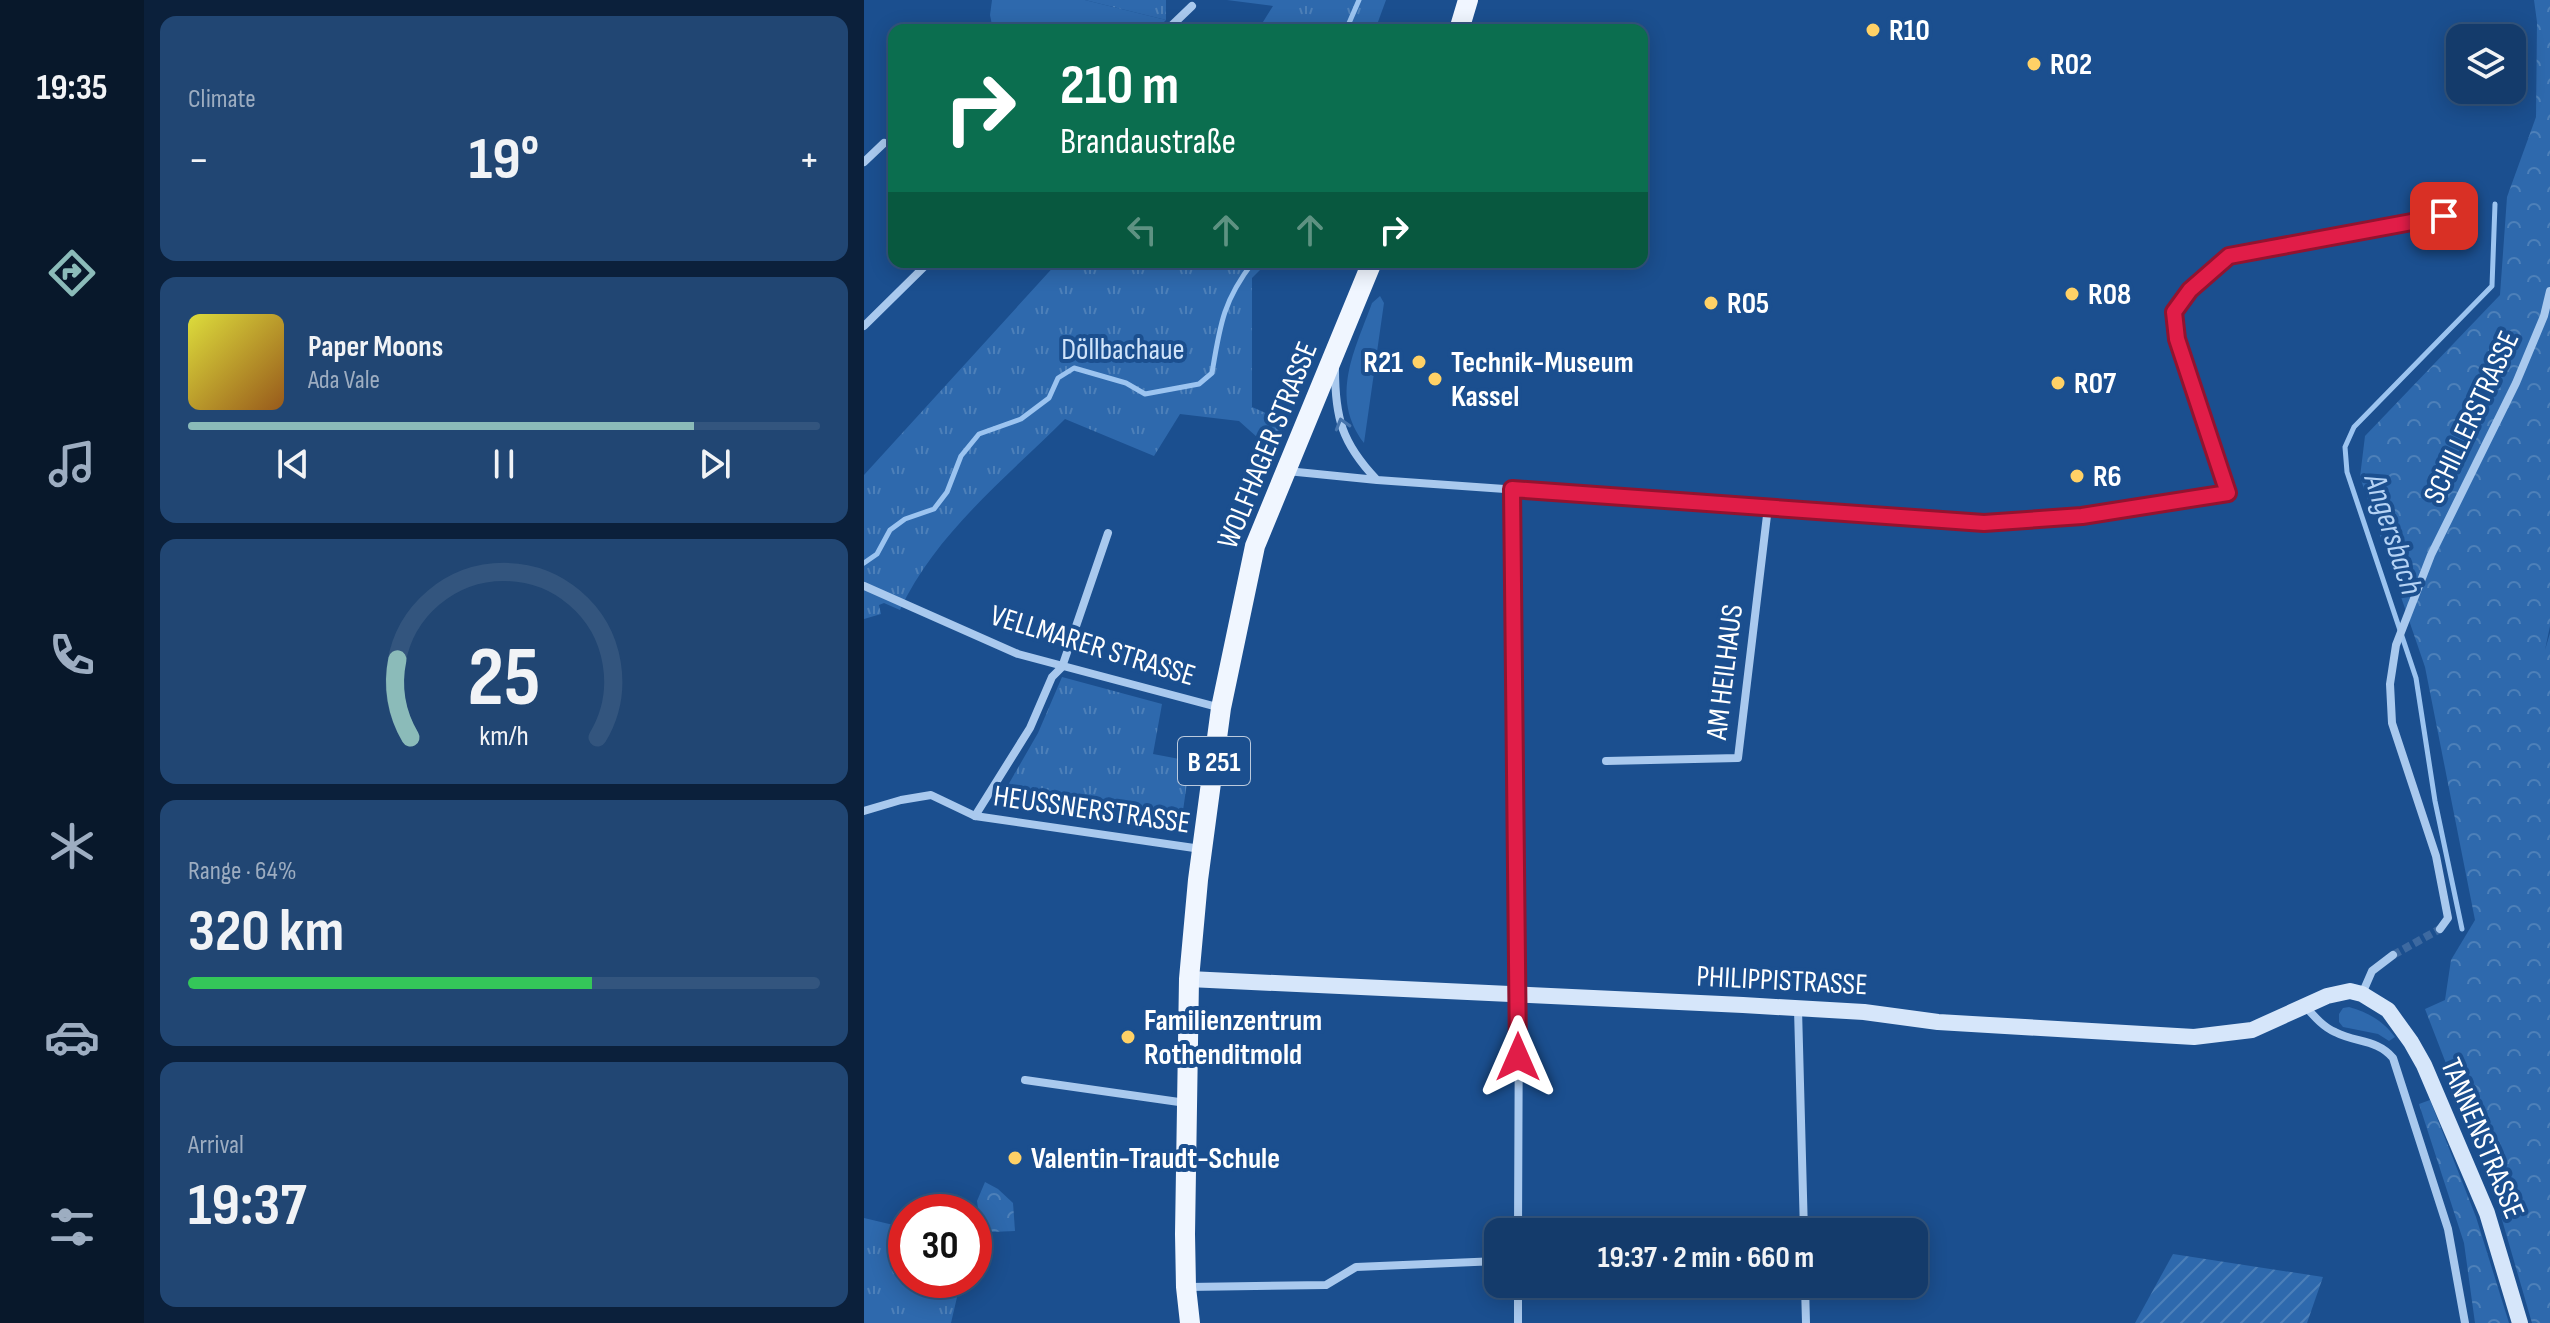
<!DOCTYPE html>
<html lang="en">
<head>
<meta charset="utf-8">
<style>
  body { margin:0; font-family:"Sofia Sans Condensed",sans-serif; background:#214673; color:#f1f3f6; height:100vh; display:flex; flex-direction:column; font-size:30px; white-space:nowrap }
  * { box-sizing:border-box; margin:0 }
  p { font-size:26px; color:#9dadc1 }
  .icon { flex:none; width:44px; height:44px; fill:none; stroke:currentColor; stroke-width:2; stroke-linecap:round; stroke-linejoin:round }
  .map { position:relative; flex:1; overflow:hidden }
  .drawer { display:flex; flex-direction:column; gap:16px; padding:16px; background:#0b203b; width:720px }
  .drawer>* { flex:none }
  .guide { position:absolute; left:24px; top:24px; width:760px; height:244px; border-radius:16px; box-shadow:0 4px 20px #0003,0 0 0 2px #33557e; background:#0b6e4f; color:#fff; overflow:hidden }
  .tools { position:absolute; left:1582px; top:24px; display:grid; gap:16px }
  .tools a { display:grid; place-items:center; width:80px; height:80px; border-radius:16px; background:#143b6b; box-shadow:0 4px 20px #0003,0 0 0 2px #33557e; font-size:40px }
  .speed { position:absolute; left:24px; top:1194px; display:flex; gap:16px; font-size:40px; font-weight:700; text-align:center }
  .speed>* { display:grid; place-content:center; width:104px; height:104px; border-radius:50%; background:#143b6b; box-shadow:0 4px 20px #0003,0 0 0 2px #33557e; line-height:1 }
  .speed .limit { border:12px solid #d22; background:#fff; color:#111 }
  .pin { position:absolute; display:grid; place-items:center; width:68px; height:68px; color:#fff; margin:-34px; border-radius:16px; box-shadow:0 4px 12px #0006 }
  .me { position:absolute; width:88px; margin:-44px; rotate:0deg; stroke-linejoin:round; filter:drop-shadow(0 0 6px #0008) }
  .turn { display:flex; align-items:center; gap:28px; height:168px; padding:0 40px; font-size:36px }
  .turn .icon { width:104px; height:104px; stroke-width:2.5 }
  .turn b { display:block; font-size:56px; line-height:68px }
  .lanes { display:flex; align-items:center; height:76px; padding:0 40px; background:#0003; justify-content:center; gap:40px; direction:ltr }
  .lanes .off { opacity:.35 }
  .big { font-size:60px; font-weight:700; line-height:1.1 }
  .drawer .tile { flex:1; display:flex; flex-direction:column; justify-content:center; gap:12px; min-width:0; padding:0 28px; border-radius:16px; background:#214673 }
  .drawer .dial { align-items:center; gap:0 }
  .dial svg { height:208px; overflow:visible; fill:none; stroke:#33557e; stroke-width:7; stroke-linecap:round; text-anchor:middle }
  .dial text { fill:#f1f3f6; stroke:none }
  .song { display:flex; align-items:center; gap:24px }
  .cover { width:96px; height:96px; border-radius:12px; background:linear-gradient(135deg,hsl(60 70% 55%),hsl(30 70% 35%)) }
  .played { height:8px; border-radius:4px; background:linear-gradient(90deg,#8bbbb9 80%,#33557e 80%) }
  .keys { display:flex; justify-content:space-around; direction:ltr }
  .heat { display:flex; justify-content:space-between; align-items:center; font-size:44px; direction:ltr }
  .charge { height:12px; border-radius:6px; background:linear-gradient(90deg,#34c759 64%,#33557e 0) }
  .trip { position:absolute; left:620px; top:1218px; width:444px; height:80px; border-radius:16px; background:#143b6b; box-shadow:0 4px 20px #0003,0 0 0 2px #33557e; font-weight:700; line-height:80px; text-align:center }
  main { display:flex; flex:1; min-height:0 }
  .dock { display:flex; flex-direction:column; width:144px; justify-content:space-around; align-items:center; background:#08182b; color:#9dadc1 }
  .dock .icon { width:56px; height:56px }
  .dock .current { color:#8bbbb9 }
  .dock b { font-size:36px; color:#f1f3f6 }
  .map>svg:first-child { display:block }
</style>
</head>
<body>
<main>
<nav class="dock">
<b>19:35</b>
<svg class="icon current" aria-label="directions" viewBox="0 0 24 24"><path d="M12 3l9 9-9 9-9-9zM9 14v-3h6M13 9l2 2-2 2"/></svg>
<svg class="icon" aria-label="music" viewBox="0 0 24 24"><path d="M9 18V5l10-2v13"/><circle cx="6" cy="18" r="3"/><circle cx="16" cy="16" r="3"/></svg>
<svg class="icon" aria-label="phone" viewBox="0 0 24 24"><path d="M5 4h4l2 5-3 2q2 4 5 5l2-3 5 2v4C11 20 4 13 5 4z"/></svg>
<svg class="icon" aria-label="climate" viewBox="0 0 24 24"><path d="M12 3v18M4 7l16 10M4 17L20 7"/></svg>
<svg class="icon" aria-label="car" viewBox="0 0 24 24"><path d="M5 17H2v-5l4-1 3-4h7l3 4 3 1v5h-3M9 17h6M6 11h13"/><circle cx="7" cy="17" r="2"/><circle cx="17" cy="17" r="2"/></svg>
<svg class="icon" aria-label="filters" viewBox="0 0 24 24"><path d="M4 7h16M4 17h16"/><circle cx="9" cy="7" r="2"/><circle cx="15" cy="17" r="2"/></svg>
</nav>
<section class="drawer">
<div class="tile"><p>Climate</p>
<div class="heat"><a>−</a><b class="big">19°</b><a>+</a></div>
</div>
<div class="tile">
<div class="song"><i class="cover"></i><div><b>Paper Moons</b><p>Ada Vale</p></div></div>
<div class="played"></div>
<div class="keys"><svg class="icon" aria-label="previous" viewBox="0 0 24 24"><path d="M18 5L8 12l10 7zM5 5v14"/></svg><svg class="icon" aria-label="pause" viewBox="0 0 24 24"><path d="M8 5v14M16 5v14"/></svg><svg class="icon" aria-label="next" viewBox="0 0 24 24"><path d="M6 5l10 7-10 7zM19 5v14"/></svg></div>
</div>
<div class="tile dial"><svg viewBox="0 0 100 80">
<path d="M14 69A42 42 0 1 1 86 69"/>
<path d="M14 69A42 42 0 0 1 9 39" stroke="#8bbbb9"/>
<text x="50" y="56" font-size="32" font-weight="700">25</text>
<text x="50" y="72" font-size="11">km/h</text>
</svg></div>
<div class="tile"><p>Range · 64%</p><b class="big">320 km</b><div class="charge"></div></div>
<div class="tile"><p>Arrival</p><b class="big">19:37</b></div>
</section>
<div class="map">
<svg width="1686" height="1323" viewBox="0 0 1686 1323">
  <defs>
    <pattern id="forest-crowns" width="20" height="18" patternUnits="userSpaceOnUse" patternTransform="scale(2)"><rect width="20" height="18" fill="#2e69ad"/><path d="M2 6a3 3 0 1 1 6 0M12 15a3 3 0 1 1 6 0" fill="none" stroke="#4d80b9"/></pattern>
    <pattern id="park-tufts" width="24" height="20" patternUnits="userSpaceOnUse" patternTransform="scale(2)"><rect width="24" height="20" fill="#2e69ad"/><path d="M3 7l-1-3M5 7V3M7 7l1-3M15 17l-1-3M17 17v-4M19 17l1-3" fill="none" stroke="#4d80b9"/></pattern>
    <pattern id="garden-furrows" width="10" height="10" patternUnits="userSpaceOnUse" patternTransform="scale(2)"><rect width="10" height="10" fill="#2e69ad"/><path d="M-1 1l2-2M0 10L10 0M9 11l2-2" fill="none" stroke="#4d80b9"/></pattern>
  </defs>
  <rect width="100%" height="100%" fill="#1b4f8f"/>
  <g fill="#2e69ad">
    <path d="M128,0h93l81,20 -10,10h-163l-3,-15z"/>
    <path d="M516,296l4,7 -20,140c-35,-46 -9,-93 8,-140z"/>
    <path d="M1485,1007c20,6 33,13 46,30l-6,4 -11,-7 -35,-7 -4,-5v-8l4,-6z"/>
  </g>
  <g fill="url(#forest-crowns)">
    <path d="M1670,0h16v626l-5,24 5,-17v690h-18l-43,-148 -64,-166 20,-9 6,-40 24,-40 -50,-253 -65,-190 5,-41 135,-141 7,-98 29,-80 1,-95z"/>
    <path d="M1566,1100l46,117 33,106h-34l-11,-80 -45,-139z"/>
    <path d="M121,1182l13,7 15,14 2,28 -24,1 -11,-10 -3,-21z"/>
  </g>
  <g fill="url(#park-tufts)">
    <path d="M221,0h81v20z"/>
    <path d="M363,0h159l-11,30h-117l15,-24z"/>
    <path d="M194,262h210l-16,16v129l39,17 -24,22 -28,-25 -59,-7 -26,42 -89,-37c-58,58 -130,115 -165,191l-16,-7 -5,2 2,9 -17,5v-144z"/>
    <path d="M198,677l100,27 -9,50 37,7 -10,71 -169,-28 -8,-10 35,-61z"/>
    <path d="M0,1218l42,10v52h55l-10,43h-87z"/>
  </g>
  <path fill="url(#garden-furrows)" d="M1309,1254l150,23 -16,46h-172z"/>
  <g fill="none" stroke-linecap="round" stroke-linejoin="round">
    <g stroke="#9cc4f0" stroke-width="5">
      <path d="M482,30l13,-30"/>
      <path d="M0,563l13,-9 13,-24 15,-11 29,-10 13,-17 14,-36 18,-22 42,-15 28,-21 9,-20 16,-10 52,15 19,11 54,-10 13,-11c8,-48 11,-72 41,-111"/>
      <path d="M1598,929l-27,-128 -19,-123 -69,-206 -2,-25 9,-20 138,-141 3,-82"/>
    </g>
    <path stroke="#3d69a0" stroke-width="8" stroke-dasharray="8 4" stroke-linecap="butt" d="M1529,955l47,-26"/>
    <g stroke="#a9c9ee" stroke-width="8">
      <path d="M303,30l25,-24"/>
      <path d="M0,162l20,-19"/>
      <path d="M0,326l65,-64"/>
      <path d="M471,369c0,49 7,74 41,110"/>
      <path d="M423,471l90,9 607,43 98,-7 146,-23 -51,-154 -3,-27 16,-22 39,-34 237,-44"/>
      <path d="M648,489l7,507 -1,236"/>
      <path d="M0,586l154,68 203,54"/>
      <path d="M742,761l132,-3 30,-251"/>
      <path d="M0,811l37,-11 30,-5 44,21 226,33"/>
      <path d="M111,816l55,-88 22,-51 10,-10 46,-134"/>
      <path d="M1576,929l8,-11 -12,-62 -44,-133 -2,-39 6,-39 35,-90 85,-172 28,-67 6,-25"/>
      <path d="M1498,994l10,-23 21,-16"/>
      <path d="M1442,1007c8,9 17,20 29,25 21,11 42,7 58,26l55,171 17,94"/>
      <path d="M934,1009l6,223"/>
      <path d="M161,1080l161,23"/>
      <path d="M654,1284v39"/>
      <path d="M941,1285l1,38"/>
      <path d="M324,1287l138,-2 30,-18 142,-6"/>
      <path d="M941,1287l112,-3"/>
    </g>
    <path stroke="#d6e6fa" stroke-width="16" d="M325,979l554,26 121,7 74,10 256,15 58,-7 75,-34 23,-5 12,3 26,16 23,32 13,23 63,148 33,110"/>
    <g stroke="#f0f6ff" stroke-width="20">
      <path d="M595,30l9,-30"/>
      <path d="M326,1323l-4,-36 -1,-53 4,-255 9,-99 23,-172 34,-162 117,-284"/>
    </g>
  </g>
  <defs><path id="oneway-chevron" d="M-2-3.5L2.5 0L-2 3.5" fill="none" stroke-width="1.6" stroke-linecap="round" stroke-linejoin="round" transform="scale(2)"/></defs>
  <use stroke="#4674ac" href="#oneway-chevron" transform="translate(478 424) rotate(-106)"/>
  <g fill="none" stroke-linecap="round" stroke-linejoin="round">
    <defs>
      <path id="route" d="M654,1057l-6,-568 472,34 98,-7 146,-23 -51,-154 -3,-27 16,-22 39,-34 215,-40"/>
    </defs>
    <use href="#route" stroke="#92132f" stroke-width="20"/>
    <use href="#route" stroke="#e11d48" stroke-width="14"/>
  </g>
  <g fill="#ffd166" stroke="#1b4f8f" stroke-width="3">
    <circle cx="1009" cy="30" r="8"/>
    <circle cx="1170" cy="64" r="8"/>
    <circle cx="1208" cy="294" r="8"/>
    <circle cx="847" cy="303" r="8"/>
    <circle cx="555" cy="362" r="8"/>
    <circle cx="571" cy="379" r="8"/>
    <circle cx="1194" cy="383" r="8"/>
    <circle cx="1213" cy="476" r="8"/>
    <circle cx="264" cy="1037" r="8"/>
    <circle cx="151" cy="1158" r="8"/>
  </g>
  <g text-anchor="middle" stroke-width="8" stroke-linejoin="round" paint-order="stroke">
    <rect fill="#1b4f8f" stroke="#bbcadd" stroke-width="2" x="314" y="737" width="72" height="48" rx="6"/>
    <g font-size="28" font-weight="bold" fill="#fff">
      <text x="350" y="771">B 251</text>
    </g>
    <g font-size="30" font-weight="bold" fill="#fff" stroke="#1b4f8f" text-anchor="start">
      <text x="1025" y="40">R10</text>
      <text x="1186" y="74">R02</text>
      <text x="1224" y="304">R08</text>
      <text x="863" y="313">R05</text>
      <text x="539" y="372" text-anchor="end">R21</text>
      <text x="587" y="372">Technik-Museum<tspan x="587" dy="34">Kassel</tspan></text>
      <text x="1210" y="393">R07</text>
      <text x="1229" y="486">R6</text>
      <text x="280" y="1030">Familienzentrum<tspan x="280" dy="34">Rothenditmold</tspan></text>
      <text x="167" y="1168">Valentin-Traudt-Schule</text>
    </g>
    <g font-size="30" fill="#cfe3fa" stroke="#1b4f8f">
      <text x="259" y="359">Döllbachaue</text>
    </g>
    <g font-size="30" fill="#fff" stroke="#1b4f8f">
      <text transform="translate(1607 417) rotate(-65)" y="10">SCHILLERSTRASSE</text>
      <text transform="translate(403 445) rotate(-68)" y="10">WOLFHAGER STRASSE</text>
      <text transform="translate(229 645) rotate(17)" y="10">VELLMARER STRASSE</text>
      <text transform="translate(860 672) rotate(-83)" y="10">AM HEILHAUS</text>
      <text transform="translate(228 809) rotate(8)" y="10">HEUSSNERSTRASSE</text>
      <text transform="translate(918 980) rotate(3)" y="10">PHILIPPISTRASSE</text>
      <text transform="translate(1619 1138) rotate(67)" y="10">TANNENSTRASSE</text>
    </g>
    <g font-size="32" font-style="italic" fill="#b5d3f5" stroke="#1b4f8f">
      <text transform="translate(1530 534) rotate(72)" y="11">Angersbach</text>
    </g>
  </g>
</svg>
<div class="tools">
<a><svg class="icon" aria-label="layers" viewBox="0 0 24 24"><path d="M12 4l9 5-9 5-9-5zM3 14l9 5 9-5"/></svg></a>
</div>
<div class="speed"><div class="limit">30</div></div>
<div class="pin" style="left:1580px;top:216px;background:#d93025"><svg class="icon" aria-label="arrive" viewBox="0 0 24 24"><path d="M6 21V4h12l-3 4 3 4H6"/></svg></div>
<svg class="me" style="left:654px;top:1057px" viewBox="-20 -20 40 40"><path d="M0-17L14 15 0 8-14 15z" fill="#e11d48" stroke="#fff" stroke-width="4"/></svg>
<div class="trip">19:37 · 2 min · 660 m</div>
<div class="guide">
<div class="turn"><svg class="icon" aria-label="right" viewBox="0 0 24 24"><path d="M7 20v-9h11M14 6l5 5-5 5"/></svg><div><b>210 m</b>Brandaustraße</div></div>
<div class="lanes"><svg class="icon off" aria-label="left" viewBox="0 0 24 24"><path d="M17 20v-9H6M10 6l-5 5 5 5"/></svg><svg class="icon off" aria-label="ahead" viewBox="0 0 24 24"><path d="M12 20V5M6 11l6-6 6 6"/></svg><svg class="icon off" aria-label="ahead" viewBox="0 0 24 24"><path d="M12 20V5M6 11l6-6 6 6"/></svg><svg class="icon" aria-label="right" viewBox="0 0 24 24"><path d="M7 20v-9h11M14 6l5 5-5 5"/></svg></div>
</div>
</div>
</main>
</body>
</html>
